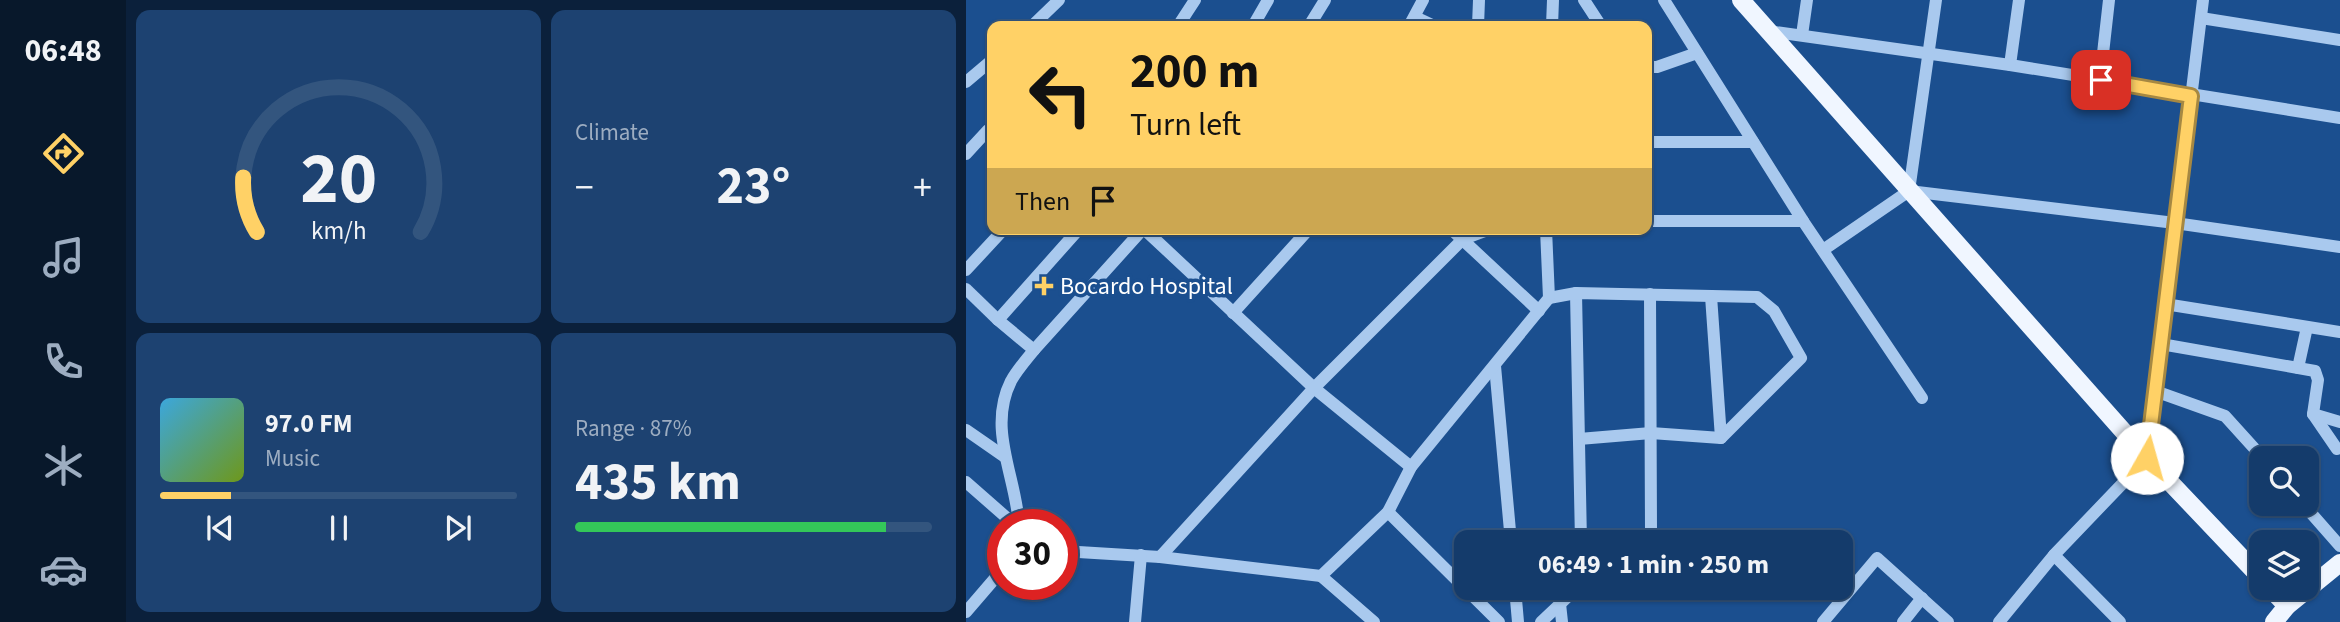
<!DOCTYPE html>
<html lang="en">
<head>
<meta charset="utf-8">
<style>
  body { margin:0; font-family:"Source Sans 3",sans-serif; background:#1d4271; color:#f1f3f6; height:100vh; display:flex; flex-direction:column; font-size:26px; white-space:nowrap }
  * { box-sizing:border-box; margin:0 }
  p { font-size:23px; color:#9dadc1 }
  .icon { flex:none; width:38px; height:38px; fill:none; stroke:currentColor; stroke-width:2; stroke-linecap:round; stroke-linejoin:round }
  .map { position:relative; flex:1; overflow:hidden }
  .side { display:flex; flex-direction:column; gap:10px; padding:10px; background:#0b203b; width:840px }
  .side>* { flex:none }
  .hud { position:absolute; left:21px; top:21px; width:665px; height:214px; border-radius:14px; box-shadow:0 2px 5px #0004,0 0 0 2px #33557e; background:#ffd166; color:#111; overflow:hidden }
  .fabs { position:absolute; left:1283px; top:446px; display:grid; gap:14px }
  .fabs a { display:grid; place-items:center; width:70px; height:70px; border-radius:14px; background:#143b6b; box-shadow:0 2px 5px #0004,0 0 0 2px #33557e; font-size:35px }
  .speed { position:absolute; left:21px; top:509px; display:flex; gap:14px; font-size:35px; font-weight:700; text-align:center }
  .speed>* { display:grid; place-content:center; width:91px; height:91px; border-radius:50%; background:#143b6b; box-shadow:0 2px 5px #0004,0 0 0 2px #33557e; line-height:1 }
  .speed .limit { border:10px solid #d22; background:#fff; color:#111 }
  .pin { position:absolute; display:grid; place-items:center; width:60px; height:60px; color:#fff; margin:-30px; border-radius:14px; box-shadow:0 4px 10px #0006 }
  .me { position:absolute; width:77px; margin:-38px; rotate:7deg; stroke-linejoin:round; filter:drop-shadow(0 0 5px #0008) }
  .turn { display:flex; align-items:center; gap:24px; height:147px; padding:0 28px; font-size:32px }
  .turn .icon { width:91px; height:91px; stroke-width:2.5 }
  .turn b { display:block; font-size:49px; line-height:60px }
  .then { display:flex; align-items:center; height:66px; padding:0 28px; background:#0003; gap:14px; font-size:26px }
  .big { font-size:52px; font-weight:700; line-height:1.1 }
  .side .tile { flex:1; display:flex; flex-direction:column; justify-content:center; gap:10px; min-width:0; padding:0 24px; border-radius:14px; background:#1d4271 }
  .side .dial { align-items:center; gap:0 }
  .dial svg { height:182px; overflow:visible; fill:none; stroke:#33557e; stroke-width:7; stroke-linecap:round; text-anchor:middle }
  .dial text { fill:#f1f3f6; stroke:none }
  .song { display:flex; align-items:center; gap:21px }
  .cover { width:84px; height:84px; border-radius:10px; background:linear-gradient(135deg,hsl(200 70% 55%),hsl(80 70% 35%)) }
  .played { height:7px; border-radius:4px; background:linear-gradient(90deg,#ffd166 20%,#33557e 20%) }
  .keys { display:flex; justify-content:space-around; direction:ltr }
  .heat { display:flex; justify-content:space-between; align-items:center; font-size:38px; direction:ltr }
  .charge { height:10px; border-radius:5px; background:linear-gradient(90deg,#34c759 87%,#33557e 0) }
  .side .tiles { flex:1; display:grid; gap:10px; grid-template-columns:repeat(2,1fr) }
  .trip { position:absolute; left:488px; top:530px; width:399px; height:70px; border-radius:14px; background:#143b6b; box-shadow:0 2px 5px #0004,0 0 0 2px #33557e; font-weight:700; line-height:70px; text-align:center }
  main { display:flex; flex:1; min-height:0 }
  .menu { display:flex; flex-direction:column; width:126px; justify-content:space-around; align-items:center; background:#08182b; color:#9dadc1 }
  .menu .icon { width:49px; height:49px }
  .menu .current { color:#ffd166 }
  .menu b { font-size:32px; color:#f1f3f6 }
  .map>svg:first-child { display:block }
</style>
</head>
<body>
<main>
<nav class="menu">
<b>06:48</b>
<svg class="icon current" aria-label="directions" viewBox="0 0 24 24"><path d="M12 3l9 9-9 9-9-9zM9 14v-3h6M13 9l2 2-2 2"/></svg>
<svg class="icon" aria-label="music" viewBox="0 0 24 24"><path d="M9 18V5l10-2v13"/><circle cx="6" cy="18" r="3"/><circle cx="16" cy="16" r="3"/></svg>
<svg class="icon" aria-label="phone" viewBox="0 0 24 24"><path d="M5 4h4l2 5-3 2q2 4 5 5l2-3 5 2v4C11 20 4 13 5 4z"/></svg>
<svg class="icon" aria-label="climate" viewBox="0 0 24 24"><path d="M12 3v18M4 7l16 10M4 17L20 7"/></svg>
<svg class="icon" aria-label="car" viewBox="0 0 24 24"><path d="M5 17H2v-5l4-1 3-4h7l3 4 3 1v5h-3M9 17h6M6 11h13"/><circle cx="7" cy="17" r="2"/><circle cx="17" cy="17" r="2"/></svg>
</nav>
<section class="side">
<div class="tiles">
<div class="tile dial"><svg viewBox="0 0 100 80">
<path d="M14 69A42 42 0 1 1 86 69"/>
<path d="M14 69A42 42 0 0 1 8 45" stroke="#ffd166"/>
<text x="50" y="56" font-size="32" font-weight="700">20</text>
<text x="50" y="72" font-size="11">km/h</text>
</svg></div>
<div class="tile"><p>Climate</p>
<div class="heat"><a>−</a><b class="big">23°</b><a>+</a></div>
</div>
<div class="tile">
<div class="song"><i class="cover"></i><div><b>97.0 FM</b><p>Music</p></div></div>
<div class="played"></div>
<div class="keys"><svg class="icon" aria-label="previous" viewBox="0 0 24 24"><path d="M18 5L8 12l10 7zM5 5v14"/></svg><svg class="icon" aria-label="pause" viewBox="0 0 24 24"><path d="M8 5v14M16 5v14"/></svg><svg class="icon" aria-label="next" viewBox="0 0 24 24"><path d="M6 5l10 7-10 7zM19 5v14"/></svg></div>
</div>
<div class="tile"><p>Range · 87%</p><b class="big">435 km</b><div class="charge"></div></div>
</div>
</section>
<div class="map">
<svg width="1374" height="622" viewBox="0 0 1374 622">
  <rect width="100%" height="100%" fill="#1b4f8f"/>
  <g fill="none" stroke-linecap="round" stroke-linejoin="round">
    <g stroke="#a9c9ee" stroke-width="12">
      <path d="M618,0l17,26"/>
      <path d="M698,0l139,221 119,177"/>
      <path d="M1053,0l-9,65 330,53"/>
      <path d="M449,17l19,9"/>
      <path d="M1235,18l139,22"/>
      <path d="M66,26l27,-26"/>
      <path d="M212,26l17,-26"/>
      <path d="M287,26l15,-26"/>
      <path d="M343,26l16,-26"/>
      <path d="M443,26l14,-26"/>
      <path d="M512,26l1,-26"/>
      <path d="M586,26l1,-26"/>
      <path d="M802,31l242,34"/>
      <path d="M836,35l5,-35"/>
      <path d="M681,67h10l40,-14"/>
      <path d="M1134,80l9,-80"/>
      <path d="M0,82l26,-22"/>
      <path d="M681,142h106"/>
      <path d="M0,154l22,-24"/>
      <path d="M943,191l27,-191"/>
      <path d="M681,221h156"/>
      <path d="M178,229l170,159 97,79"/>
      <path d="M485,229l88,82"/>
      <path d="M857,250l86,-59 266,32 165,24"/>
      <path d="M0,270l38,-41"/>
      <path d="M0,289l32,31"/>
      <path d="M610,293l5,249"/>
      <path d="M684,294l1,235"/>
      <path d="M745,296l10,142"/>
      <path d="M583,298l27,-5 181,4 17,14 27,47 -80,80 -70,-5 -72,6"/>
      <path d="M1199,304l175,28"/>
      <path d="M267,313l76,-84"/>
      <path d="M1195,344l154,27 3,9 -5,34 27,8"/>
      <path d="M68,350l109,-121"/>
      <path d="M529,366l16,176"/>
      <path d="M1332,368l9,-41"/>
      <path d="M1189,391l70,25 38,42"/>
      <path d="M1347,414l24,35"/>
      <path d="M0,430l39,27"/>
      <path d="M0,482l49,43"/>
      <path d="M1337,504l37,42"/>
      <path d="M422,512l111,110"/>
      <path d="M53,525c-3,-49 -32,-96 -8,-144 6,-11 15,-21 23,-31l-36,-30 81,-91"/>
      <path d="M96,551l98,6 154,-169 149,-149 27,-10"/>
      <path d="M194,557l161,19 67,-64 23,-45 138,-169 -3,-69"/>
      <path d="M355,576l53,46"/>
      <path d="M549,588l3,34"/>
      <path d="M594,604l2,18"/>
      <path d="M0,612l37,-43"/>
      <path d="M169,622l6,-67"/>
      <path d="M575,622l36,-34"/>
      <path d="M857,622l54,-64 71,64"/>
      <path d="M937,622l19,-24"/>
      <path d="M1033,622l55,-67"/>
      <path d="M1154,622l-66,-67 93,-97 56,-458"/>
    </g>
    <g stroke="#f0f6ff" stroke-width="18">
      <path d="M775,0l406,458 114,120"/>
      <path d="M1304,588l17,18"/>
      <path d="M1308,622l13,-16 53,-43"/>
    </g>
  </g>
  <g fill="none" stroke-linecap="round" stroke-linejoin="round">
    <defs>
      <path id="route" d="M1135,80l90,16 -44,362"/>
    </defs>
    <use href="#route" stroke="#a68842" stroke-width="18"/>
    <use href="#route" stroke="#ffd166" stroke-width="12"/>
  </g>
  <path fill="#ffd166" stroke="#1b4f8f" stroke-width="2.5" d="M74.5 275.5h7v7h7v7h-7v7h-7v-7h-7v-7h7z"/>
  <g text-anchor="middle" stroke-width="7" stroke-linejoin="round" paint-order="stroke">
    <g font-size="24" fill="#fff" stroke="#1b4f8f" text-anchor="start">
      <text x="94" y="294">Bocardo Hospital</text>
    </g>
  </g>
</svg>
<div class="fabs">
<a><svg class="icon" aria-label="search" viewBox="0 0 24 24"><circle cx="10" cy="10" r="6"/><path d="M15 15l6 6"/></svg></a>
<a><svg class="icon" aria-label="layers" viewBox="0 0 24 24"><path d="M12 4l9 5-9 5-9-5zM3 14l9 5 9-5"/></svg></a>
</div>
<div class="speed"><div class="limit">30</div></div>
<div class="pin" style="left:1135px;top:80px;background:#d93025"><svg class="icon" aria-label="arrive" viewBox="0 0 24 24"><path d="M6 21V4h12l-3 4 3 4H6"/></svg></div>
<svg class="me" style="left:1181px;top:458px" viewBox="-20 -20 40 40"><circle r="19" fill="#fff"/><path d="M0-13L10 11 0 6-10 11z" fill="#ffd166"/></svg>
<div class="trip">06:49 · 1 min · 250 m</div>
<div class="hud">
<div class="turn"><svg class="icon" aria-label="left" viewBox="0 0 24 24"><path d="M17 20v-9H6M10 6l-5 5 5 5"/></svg><div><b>200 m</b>Turn left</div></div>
<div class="then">Then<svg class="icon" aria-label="arrive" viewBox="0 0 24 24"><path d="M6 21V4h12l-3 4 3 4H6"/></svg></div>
</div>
</div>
</main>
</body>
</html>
